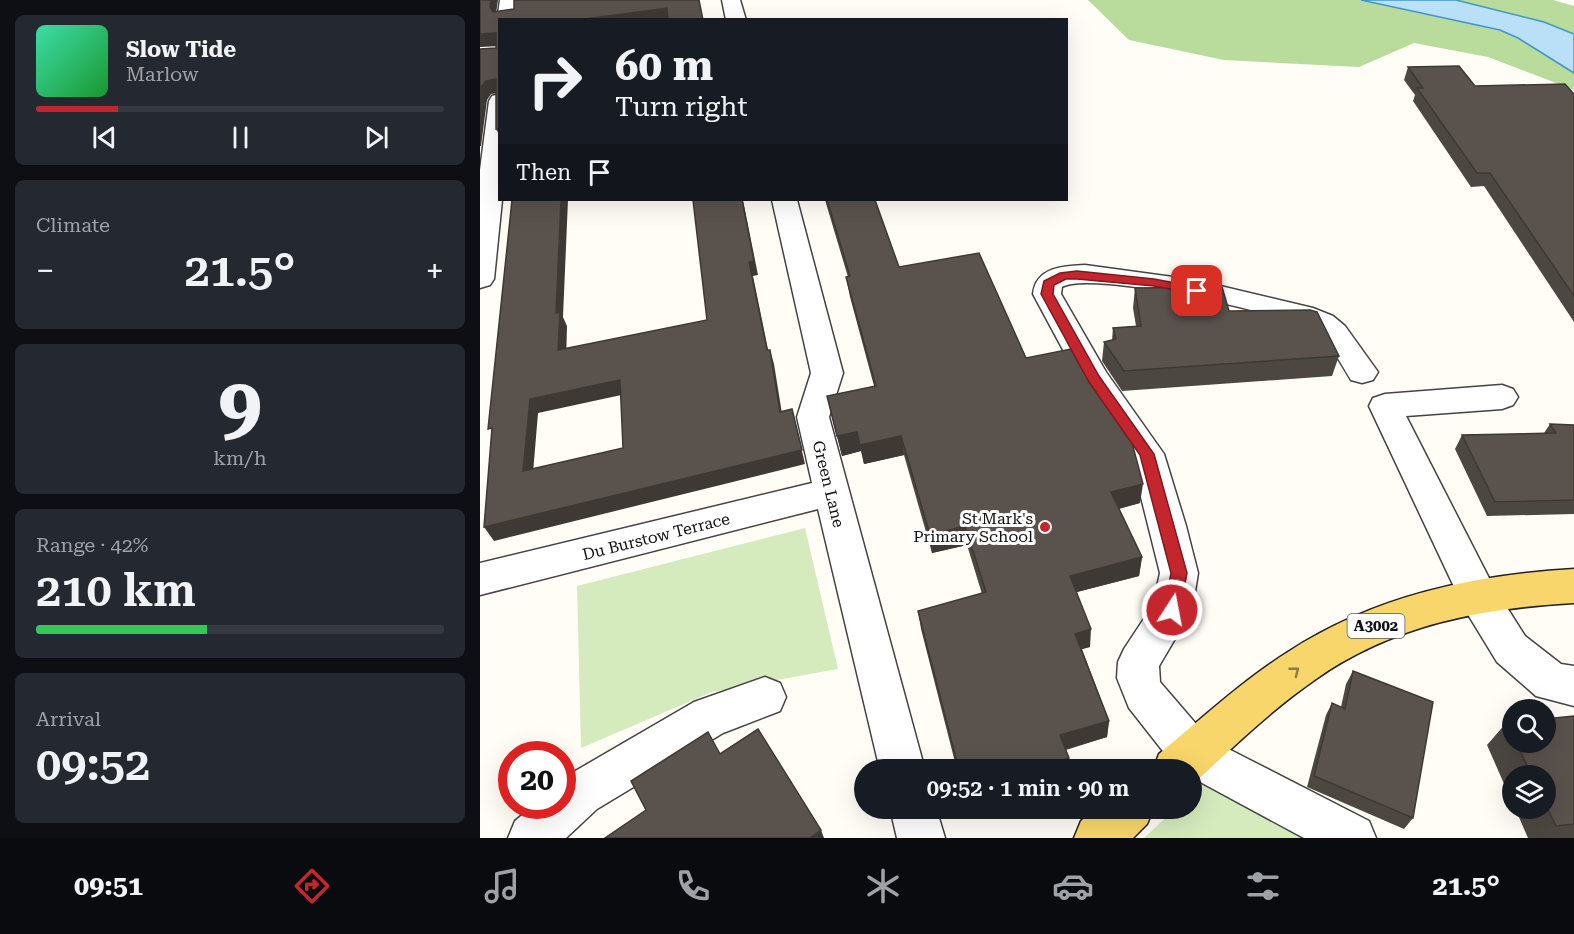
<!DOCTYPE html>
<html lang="en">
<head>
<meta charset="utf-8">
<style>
  body { margin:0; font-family:"Roboto Serif",serif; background:#242831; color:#f1f3f6; height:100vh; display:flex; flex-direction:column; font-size:22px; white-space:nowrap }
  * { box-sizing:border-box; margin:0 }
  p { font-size:20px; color:#9ea1a6 }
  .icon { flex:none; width:33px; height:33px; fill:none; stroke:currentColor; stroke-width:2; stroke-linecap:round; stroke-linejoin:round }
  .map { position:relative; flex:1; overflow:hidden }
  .drawer { display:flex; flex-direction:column; gap:15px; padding:15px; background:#0d0f14; width:480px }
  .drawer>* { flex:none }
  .guide { position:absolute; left:18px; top:18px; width:570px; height:183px; border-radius:0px; box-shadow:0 6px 24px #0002; background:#171b24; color:#f1f3f6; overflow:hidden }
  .buttons { position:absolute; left:1022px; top:699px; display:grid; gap:12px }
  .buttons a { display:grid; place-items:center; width:54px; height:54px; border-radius:50%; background:#171b24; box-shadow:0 6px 24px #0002; font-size:30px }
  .speed { position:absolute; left:18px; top:741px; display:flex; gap:12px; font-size:30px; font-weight:700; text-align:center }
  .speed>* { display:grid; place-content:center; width:78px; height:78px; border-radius:50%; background:#171b24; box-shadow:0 6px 24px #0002; line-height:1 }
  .speed .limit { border:9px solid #d22; background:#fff; color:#111 }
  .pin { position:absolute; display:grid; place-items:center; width:51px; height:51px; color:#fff; margin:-26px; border-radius:12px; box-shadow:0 3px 9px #0006 }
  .me { position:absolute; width:66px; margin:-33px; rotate:11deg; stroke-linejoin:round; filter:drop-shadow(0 0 4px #0008) }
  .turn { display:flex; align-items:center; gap:21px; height:126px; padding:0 18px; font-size:27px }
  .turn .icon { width:78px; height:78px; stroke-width:2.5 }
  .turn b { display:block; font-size:42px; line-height:51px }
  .then { display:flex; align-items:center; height:57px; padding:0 18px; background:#0003; gap:12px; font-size:22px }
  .big { font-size:45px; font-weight:600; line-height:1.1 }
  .drawer .card { flex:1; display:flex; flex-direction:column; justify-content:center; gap:9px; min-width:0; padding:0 21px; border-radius:9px; background:#242831 }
  .drawer .dial { align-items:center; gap:0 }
  .dial b { font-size:78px; line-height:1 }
  .song { display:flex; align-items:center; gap:18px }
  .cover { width:72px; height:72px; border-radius:9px; background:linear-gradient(135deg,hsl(160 70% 55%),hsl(130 70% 35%)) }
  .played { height:6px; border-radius:3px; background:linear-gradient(90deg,#c4262e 20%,#363941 20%) }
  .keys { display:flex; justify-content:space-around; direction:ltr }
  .heat { display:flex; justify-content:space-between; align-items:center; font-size:33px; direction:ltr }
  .charge { height:9px; border-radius:4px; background:linear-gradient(90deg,#34c759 42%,#363941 0) }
  .trip { position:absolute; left:374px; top:759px; width:348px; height:60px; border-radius:30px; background:#171b24; box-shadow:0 6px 24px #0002; font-weight:600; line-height:60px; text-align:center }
  .menu { display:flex; height:96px; justify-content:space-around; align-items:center; background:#090b0e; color:#9ea1a6 }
  .menu .icon { width:42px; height:42px }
  .menu .on { color:#c4262e }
  .menu b { font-size:27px; color:#f1f3f6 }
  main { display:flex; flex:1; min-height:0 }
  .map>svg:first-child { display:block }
</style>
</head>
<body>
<main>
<section class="drawer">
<div class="card">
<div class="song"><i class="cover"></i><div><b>Slow Tide</b><p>Marlow</p></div></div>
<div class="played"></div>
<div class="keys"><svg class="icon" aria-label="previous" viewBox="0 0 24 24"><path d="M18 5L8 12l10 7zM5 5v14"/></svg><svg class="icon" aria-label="pause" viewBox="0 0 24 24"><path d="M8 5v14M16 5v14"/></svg><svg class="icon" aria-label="next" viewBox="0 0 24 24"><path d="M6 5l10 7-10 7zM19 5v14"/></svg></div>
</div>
<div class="card"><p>Climate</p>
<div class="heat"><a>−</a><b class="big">21.5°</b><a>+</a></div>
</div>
<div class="card dial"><b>9</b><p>km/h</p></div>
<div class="card"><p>Range · 42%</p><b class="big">210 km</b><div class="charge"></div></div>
<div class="card"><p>Arrival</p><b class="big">09:52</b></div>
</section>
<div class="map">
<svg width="1094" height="838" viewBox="0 0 1094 838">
  <rect width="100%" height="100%" fill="#fffdf5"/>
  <g fill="#d5ebbd">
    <path d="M325,528l33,141 -126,23 -131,56 -4,-162z"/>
    <path d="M735,772l118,66h-189l31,-29 16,-1v-14z"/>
  </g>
  <g fill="#b9dc9c">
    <path d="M608,0h273c50,9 106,16 154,36 20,9 41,24 59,37v17l-86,-33 -74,-14 -55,24 -135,-7 -95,-20z"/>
    <path d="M976,0h97l21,6v28l-30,-12z"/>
  </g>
  <path fill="#b9e0f7" stroke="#3f96cf" stroke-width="1.5" d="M881,0h95l88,22 30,12v39l-56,-35 -18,-8z"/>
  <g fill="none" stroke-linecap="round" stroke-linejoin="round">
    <defs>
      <g id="minor">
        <path d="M20,0h18l-1,20h-17v3l-3,-3z"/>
        <path d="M242,0h18l6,20h-20z"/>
        <path d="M20,94v106h2l-8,79 -4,6 -10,3v-118l9,-69 3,-5z"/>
        <path d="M292,200h25l46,173 -14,44 96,353h-45l-62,-261 -338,86v-32l332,-80 -15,-66 14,-44z"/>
        <path d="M605,265l110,15 118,28 20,8 12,10 33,46 -5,8 -11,3 -11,-3c-11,-18 -21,-39 -39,-50 -33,-18 -221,-60 -250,-43l-1,7 45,78 58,82 22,72 12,47 -6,37 -33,56 1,16 49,57 160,82 7,17h-72l-113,-61v-7l-14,-1 -48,-61 -12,-30 1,-16 6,-13 29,-44 7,-32 -29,-116 -48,-70 -50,-93c3,-27 30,-28 52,-29z"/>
        <path d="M1022,385l11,4 5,8 -5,8 -11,4 -96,7 86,168 33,52 36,28 13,2v40l-38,-10 -39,-34 -33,-54 -95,-202 4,-8 12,-4z"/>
        <path d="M285,677l15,6 6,14 -6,14 -57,22 -126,76 -31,29h-58l7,-17 18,-15h29v-27l3,-2 129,-75z"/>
        <path d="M410,808h46l9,30h-48z"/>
      </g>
      <g id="major">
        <path d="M1094,569v34c-92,5 -181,22 -258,76 -45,31 -85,70 -125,107v-16h-38l6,-16c42,-35 83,-73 129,-102 86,-56 185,-77 286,-83z"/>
        <path d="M616,808h58l-7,16 -14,14h-59l7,-17z"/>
      </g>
    </defs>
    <use href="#minor" stroke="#444" stroke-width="3"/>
    <use href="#major" stroke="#222" stroke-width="3"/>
    <use href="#minor" fill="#fff" fill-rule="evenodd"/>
    <use href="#major" fill="#f9d66b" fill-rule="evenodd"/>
  </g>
  <g fill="#4d4742">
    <path d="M928,67l67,19 99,8v228l-90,-136 -13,1 -58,-86 2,-6 -11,-15z"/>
    <path d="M345,200h50l24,67 127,91 114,145 -21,6 23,48 -3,19 -62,16 13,55 -8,2 27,72 -2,16 -41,13 2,20h-111l-36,-141 -3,-18 64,-17 -15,-49 -35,8 -28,-98 -40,9 -3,-13 -19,5 -15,-60 47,-10 -24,-89 -4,-20h2z"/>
    <path d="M655,288l94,23 110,45 -7,20 -210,15 -20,-30 2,-19 8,-2 1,-12 23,-2 -3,-18z"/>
    <path d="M1070,424l24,1v89l-87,2 -32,-67 7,-14 82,-2z"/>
    <path d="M873,671l60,147 -9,11 -97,-42 19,-72 6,-12 9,4 5,-23z"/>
    <path d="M1094,716v122h-46l-13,-30h30v-32h-33v26l-25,-57 20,-23h5v20h33z"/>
  </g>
  <g fill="#3f3936">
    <path d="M11,0h7l-3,20 -5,-13z"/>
    <path d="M187,8l3,12h-92z"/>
    <path d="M16,33l4,13 -20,1v-13z"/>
    <path d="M16,79l4,14 -9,1 -4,6 -6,46h-1v-52l1,-7 5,-6z"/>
    <path d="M20,128v8l-4,-7z"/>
    <path d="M81,200h7l-5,117 4,9 -1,38 -8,-14 -2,-37z"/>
    <path d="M262,200h1l15,75 -5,1 18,88 -4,-14 -18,-88z"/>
    <path d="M290,350l4,14 10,62 -4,-14z"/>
    <path d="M140,380l6,14 -88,19 -6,72 -9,-14 7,-72z"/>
    <path d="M312,409l13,55 -311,77 -10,-14z"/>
    <path d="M377,432l4,19 -19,5 -5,-20z"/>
    <path d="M421,436l3,19 -40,9 -4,-19z"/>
    <path d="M663,484l-3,19 -31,8 2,-19z"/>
    <path d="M485,526l2,19 -35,8 -2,-18z"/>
    <path d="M662,557l-3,19 -70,18 1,-18z"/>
    <path d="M611,629l-1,18 -16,4 1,-17z"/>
    <path d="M629,721l-2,16 -48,14 1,-16z"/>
    <path d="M589,758l-1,12h-36z"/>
    <path d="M341,830l3,8h-14z"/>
  </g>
  <g fill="#5a524d" stroke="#3f3936" stroke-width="1.5" fill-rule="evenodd">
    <path d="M0,0h11l-1,7 3,5 21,-3v-9h185l4,20h-35l-1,-12 -89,12h-78v108l-4,1v-50l-10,2 -5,6 -1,7v-45l16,-1v-15l-16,1z"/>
    <path d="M979,66l16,20 90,-2 9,10v202l-84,-123h-13l-60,-85h6l-15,-21z"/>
    <path d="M32,200h49l-5,113 4,-1 -2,38 149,-30 -14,-120h49l12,61 -5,1 18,88h3l10,62 12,-3 10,41 -318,77 8,-99 -4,1zM140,380l3,68 -100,23 7,-72z"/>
    <path d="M347,200h48l24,67 80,-14 47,105 45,-9 11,20 49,70 12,45 -32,8 31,65 -72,19 21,53 -16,5 34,87 -49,14 9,23 -37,12h-73l-41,-159 68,-19 -21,-66 -35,9 -29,-99 -41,9 -3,-13 -20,4 -10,-40 49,-10 -30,-109 4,-1z"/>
    <path d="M742,287l7,24 81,-1 7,2 22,44 -215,15 -20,-29 12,-3 -3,-11 28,-2 -6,-38z"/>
    <path d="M1070,424l24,1v75l-79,2 -33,-67 94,-2z"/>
    <path d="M873,671l80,31 -20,116 -99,-42 18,-73 13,6z"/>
    <path d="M1094,716v108l-18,2 -11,-23v-27h-13l-16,-34h29v-23z"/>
    <path d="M1027,722h5v11z"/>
    <path d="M278,729l63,101 -11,8h-205l41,-28 -15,-29 77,-49 12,22z"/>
  </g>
  <defs><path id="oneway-chevron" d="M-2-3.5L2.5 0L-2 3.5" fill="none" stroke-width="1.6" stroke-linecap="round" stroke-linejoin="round" transform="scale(1.5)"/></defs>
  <use stroke="#917d42" href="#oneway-chevron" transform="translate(815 671) rotate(-38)"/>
  <path fill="#c4262e" stroke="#7f191e" stroke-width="1.5" d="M597,271l77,8 43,8 6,4 -6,3 -43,-8 -77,-7h-11l-12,6 -1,9 46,82 55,78 33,119 -7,37 -2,5 -6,2 -6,-2 -2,-5 7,-37 -31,-118 -51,-73 -48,-88 3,-13 16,-8z"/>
  <circle fill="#c4262e" stroke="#fff" stroke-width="2" cx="565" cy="527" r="6"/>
  <g text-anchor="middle" stroke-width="6" stroke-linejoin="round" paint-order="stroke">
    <rect fill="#fff" stroke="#585858" stroke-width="1.5" x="867.5" y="614" width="57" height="24" rx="4.5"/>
    <g font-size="15" font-weight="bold" fill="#111">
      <text x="896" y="631">A3002</text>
    </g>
    <g font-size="16" fill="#111" stroke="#fff">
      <text transform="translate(349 484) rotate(76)" y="6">Green Lane</text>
      <text transform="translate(176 536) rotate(-14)" y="6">Du Burstow Terrace</text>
    </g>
    <g font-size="16" fill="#111" stroke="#fff" text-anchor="end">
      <text x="553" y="524">St Mark's<tspan x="553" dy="18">Primary School</tspan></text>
    </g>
  </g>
</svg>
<div class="buttons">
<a><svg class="icon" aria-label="search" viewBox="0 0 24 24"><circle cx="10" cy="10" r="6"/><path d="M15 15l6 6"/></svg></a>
<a><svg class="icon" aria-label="layers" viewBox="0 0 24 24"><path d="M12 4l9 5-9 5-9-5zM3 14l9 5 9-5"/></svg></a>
</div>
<div class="speed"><div class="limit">20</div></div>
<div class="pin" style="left:717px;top:291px;background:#d93025"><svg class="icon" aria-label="arrive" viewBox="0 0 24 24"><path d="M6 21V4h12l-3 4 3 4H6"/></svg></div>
<svg class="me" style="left:692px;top:610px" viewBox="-20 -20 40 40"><circle r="17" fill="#c4262e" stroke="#fff" stroke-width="3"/><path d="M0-11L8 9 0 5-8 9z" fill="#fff"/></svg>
<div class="trip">09:52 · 1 min · 90 m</div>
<div class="guide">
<div class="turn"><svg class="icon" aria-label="right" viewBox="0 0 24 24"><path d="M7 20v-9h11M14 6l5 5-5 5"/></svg><div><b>60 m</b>Turn right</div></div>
<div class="then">Then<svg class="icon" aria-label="arrive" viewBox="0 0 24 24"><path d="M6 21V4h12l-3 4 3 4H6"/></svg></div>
</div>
</div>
</main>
<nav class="menu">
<b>09:51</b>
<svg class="icon on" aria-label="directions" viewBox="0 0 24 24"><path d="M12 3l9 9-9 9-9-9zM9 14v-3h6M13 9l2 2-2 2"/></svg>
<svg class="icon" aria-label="music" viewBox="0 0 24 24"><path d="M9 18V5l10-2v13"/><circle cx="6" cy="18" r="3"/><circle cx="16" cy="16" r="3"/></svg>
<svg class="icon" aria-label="phone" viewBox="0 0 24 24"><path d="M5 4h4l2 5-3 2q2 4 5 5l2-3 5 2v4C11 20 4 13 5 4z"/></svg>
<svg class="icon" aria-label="climate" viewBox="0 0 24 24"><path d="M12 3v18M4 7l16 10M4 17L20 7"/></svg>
<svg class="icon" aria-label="car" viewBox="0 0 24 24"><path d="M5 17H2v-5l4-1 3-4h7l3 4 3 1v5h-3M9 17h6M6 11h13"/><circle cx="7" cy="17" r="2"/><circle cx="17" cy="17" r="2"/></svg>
<svg class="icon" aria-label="filters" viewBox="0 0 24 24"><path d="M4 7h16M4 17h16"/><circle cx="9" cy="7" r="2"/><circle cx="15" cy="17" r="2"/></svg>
<b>21.5°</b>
</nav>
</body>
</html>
